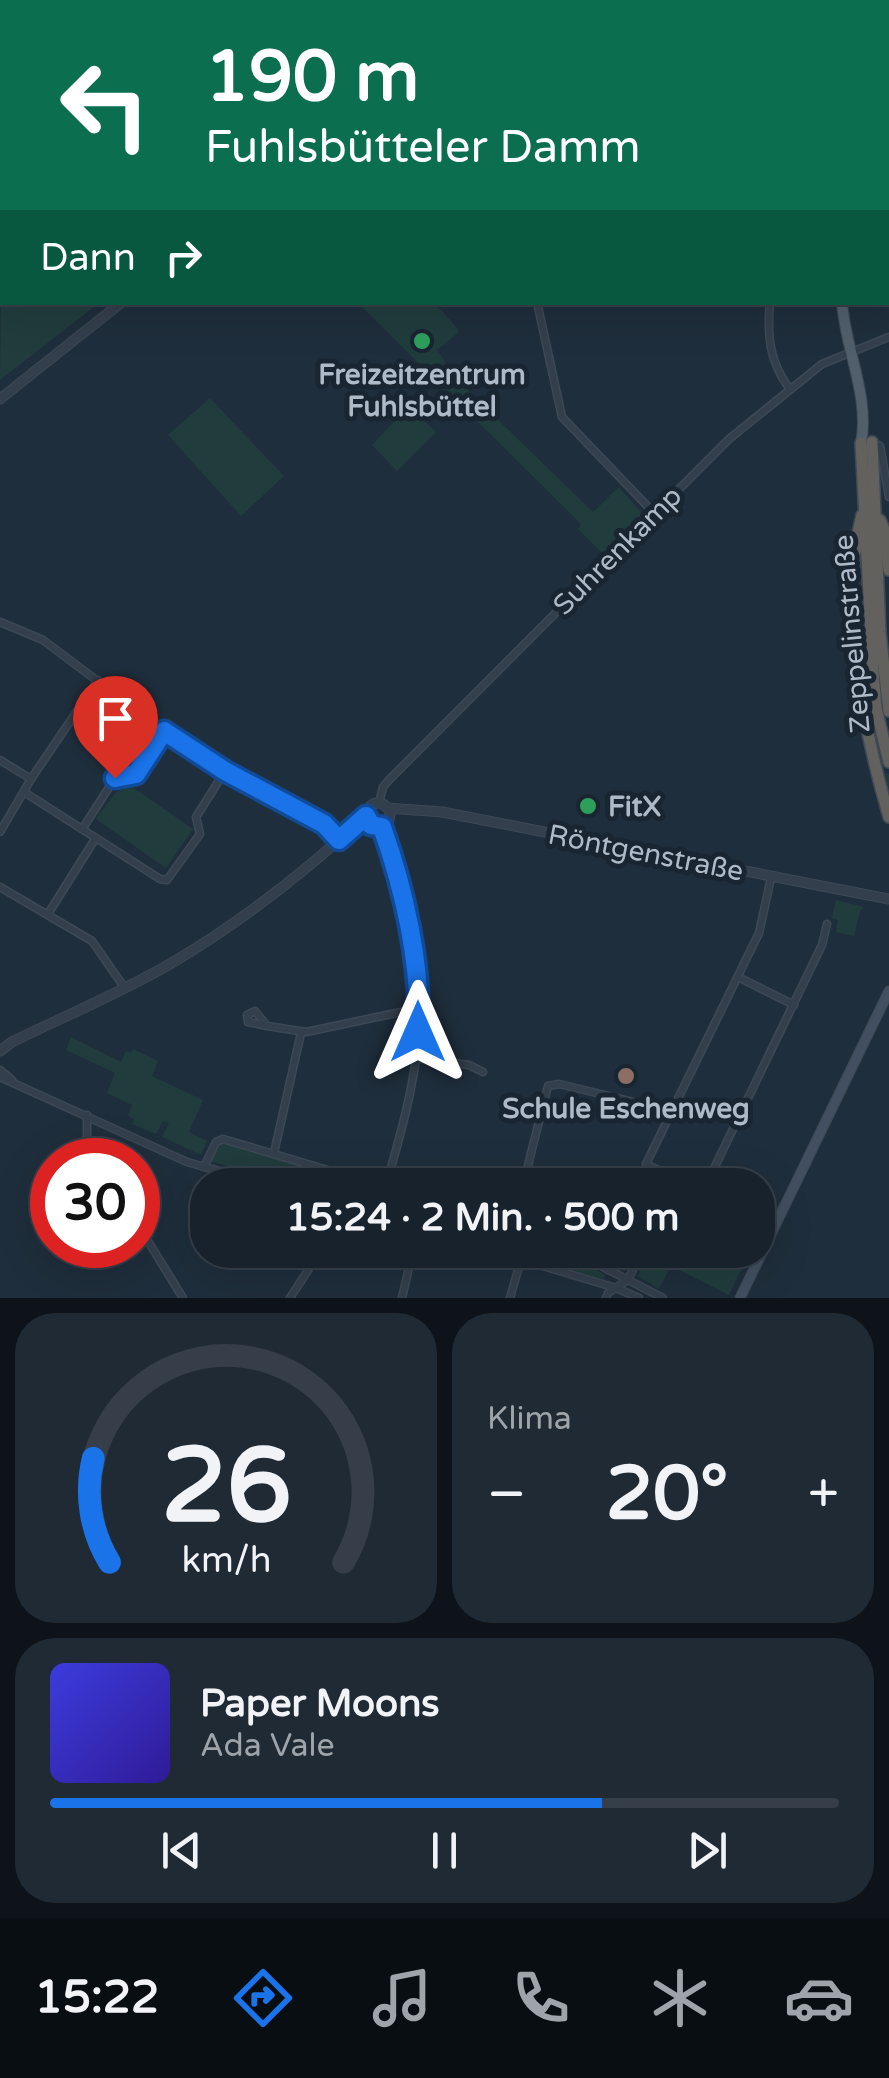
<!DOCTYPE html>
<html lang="de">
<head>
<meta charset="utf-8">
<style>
  body { margin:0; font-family:"Varela Round",sans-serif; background:#202a35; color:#f1f3f6; height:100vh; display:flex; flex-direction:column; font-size:38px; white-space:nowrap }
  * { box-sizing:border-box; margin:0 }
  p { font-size:32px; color:#9ea4aa }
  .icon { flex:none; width:55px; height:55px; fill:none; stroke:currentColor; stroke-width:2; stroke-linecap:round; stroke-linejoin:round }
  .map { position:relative; height:1298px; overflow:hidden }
  .sheet { display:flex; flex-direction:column; gap:15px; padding:15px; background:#0d1319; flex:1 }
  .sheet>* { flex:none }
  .guide { position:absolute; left:0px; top:0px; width:890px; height:305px; box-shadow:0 10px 40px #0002,0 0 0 2px #363f49; background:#0b6e4f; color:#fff; overflow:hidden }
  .speed { position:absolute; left:30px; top:1138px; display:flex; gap:20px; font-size:50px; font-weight:700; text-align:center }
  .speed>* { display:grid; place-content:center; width:130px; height:130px; border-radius:50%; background:#17222d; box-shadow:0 10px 40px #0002,0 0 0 2px #363f49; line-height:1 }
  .speed .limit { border:15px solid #d22; background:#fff; color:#111 }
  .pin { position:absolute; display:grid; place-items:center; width:85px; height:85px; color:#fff; margin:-102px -42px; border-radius:50% 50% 50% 0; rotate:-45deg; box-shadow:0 0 10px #0007 }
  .pin .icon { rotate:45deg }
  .me { position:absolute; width:110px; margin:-55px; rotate:0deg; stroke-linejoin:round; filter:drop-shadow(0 0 8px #0008) }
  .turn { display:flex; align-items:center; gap:35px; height:210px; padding:0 40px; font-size:45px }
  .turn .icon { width:130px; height:130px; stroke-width:2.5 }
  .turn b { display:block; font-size:70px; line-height:85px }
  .then { display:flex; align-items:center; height:95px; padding:0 40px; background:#0003; gap:20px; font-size:38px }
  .big { font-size:75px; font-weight:700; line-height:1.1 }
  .sheet .card { flex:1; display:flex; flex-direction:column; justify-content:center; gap:15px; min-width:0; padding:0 35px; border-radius:40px; background:#202a35 }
  .sheet .dial { align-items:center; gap:0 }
  .dial svg { height:260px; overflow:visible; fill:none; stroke:#363f49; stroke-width:7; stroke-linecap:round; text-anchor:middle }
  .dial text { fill:#f1f3f6; stroke:none }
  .song { display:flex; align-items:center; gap:30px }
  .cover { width:120px; height:120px; border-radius:15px; background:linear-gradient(135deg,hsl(240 70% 55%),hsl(250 70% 35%)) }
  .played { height:10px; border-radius:5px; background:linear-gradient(90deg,#1a73e8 70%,#363f49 70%) }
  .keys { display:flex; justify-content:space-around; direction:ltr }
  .heat { display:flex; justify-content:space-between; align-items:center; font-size:55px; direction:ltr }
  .sheet .tiles { flex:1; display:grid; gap:15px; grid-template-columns:1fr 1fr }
  .card:last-child { grid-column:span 2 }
  .trip { position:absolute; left:190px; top:1168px; width:585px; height:100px; border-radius:40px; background:#17222d; box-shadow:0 10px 40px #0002,0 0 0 2px #363f49; font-weight:700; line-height:100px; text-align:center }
  .tab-bar { display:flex; height:160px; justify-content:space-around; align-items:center; background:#090e12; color:#9ea4aa }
  .tab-bar .icon { width:70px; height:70px }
  .tab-bar .current { color:#1a73e8 }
  .tab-bar b { font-size:45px; color:#f1f3f6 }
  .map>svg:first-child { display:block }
</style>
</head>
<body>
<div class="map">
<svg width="889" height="1298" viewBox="0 0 889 1298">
  <rect width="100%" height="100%" fill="#1f2e3c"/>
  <g fill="#213c3d">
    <path d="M381,0h363l1,2h-368z"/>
    <path d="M2,236v66l97,1 -99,77z"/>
    <path d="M358,303h77l23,26v4l-21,17 21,31 135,131 26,-25 24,27 -40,40 -25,-25 3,-5z"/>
    <path d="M210,398l74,78 -43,40 -73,-81z"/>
    <path d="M409,406l27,26 -39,39 -25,-26z"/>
    <path d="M862,541l4,126 19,106 4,1v16c-31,-33 -32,-201 -27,-249z"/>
    <path d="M131,786l62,43 -27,39 -70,-49 20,-27z"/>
    <path d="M836,900l28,7 -4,4 -6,25 -18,-4 2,-12 -6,-2z"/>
    <path d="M71,1037l50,25 5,-11 5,2 2,-4 25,12 -6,15 51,24 -14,32 18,9 -6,14 -39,-18 7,-14 -6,-2 -7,13 -24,-10 2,-5 -6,-3 4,-11 -25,-12 8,-20 -49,-23z"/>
    <path d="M222,1142l140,43h-67l-85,-24 8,-17z"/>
    <path d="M526,1250h32l48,25 -3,4 -74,-22z"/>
    <path d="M647,1250h104l-22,45 -58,-29 -12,23 -21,-13z"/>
  </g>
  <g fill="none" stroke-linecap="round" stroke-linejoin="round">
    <defs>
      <g id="minor">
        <path d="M182,2l5,-2"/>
        <path d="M0,99l2,-1"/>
        <path d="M888,225l1,-1"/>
        <path d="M537,302l25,115 92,96"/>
        <path d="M770,302c-3,33 -1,59 19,86"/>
        <path d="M874,443l6,3 9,51"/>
        <path d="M0,622l43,18 117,88 65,43 99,53 15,16"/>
        <path d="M0,760l31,19"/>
        <path d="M24,792l136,87 7,1 33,-46 -4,-17 29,-46"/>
        <path d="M379,803l4,-16 6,-7 340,-341 93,-75 67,-27"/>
        <path d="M382,827c16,47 36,118 38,167 2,64 -16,130 -34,191"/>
        <path d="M83,828l32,-50 21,-5 28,-42"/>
        <path d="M0,832l31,-53 67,-99"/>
        <path d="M0,887l92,54 32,46"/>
        <path d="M48,914l47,-75"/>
        <path d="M738,977l56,28"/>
        <path d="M267,1026l-19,-4 -1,-7 8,-4 12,15 39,6 114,-24"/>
        <path d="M415,1058l54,7 14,7"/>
        <path d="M0,1070l12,10"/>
        <path d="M0,1077l187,85 83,23"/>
        <path d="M87,1115v27l11,18"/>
        <path d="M274,1153l27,-120"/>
        <path d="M204,1167l12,-25 7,-3 155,46"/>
        <path d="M523,1185l25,-99 11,-2 112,27"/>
        <path d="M689,1185l-43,-21 113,-231 12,-55"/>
        <path d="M706,1185l116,-240 5,-21"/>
        <path d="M758,1218l16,8"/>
        <path d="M138,1225l45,73"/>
        <path d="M402,1250l10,3"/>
        <path d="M490,1250l126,38 23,10"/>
        <path d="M570,1250l93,48"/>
        <path d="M585,1250l50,15"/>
        <path d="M290,1298l31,-48"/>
        <path d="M402,1298l11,-48"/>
        <path d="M510,1298l9,-32 -1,-16"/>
        <path d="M606,1298l2,-5 20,-13 14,-30"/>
      </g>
      <g id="tertiary">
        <path d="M888,43l1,-1"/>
        <path d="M0,399l122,-97"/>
        <circle cx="378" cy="815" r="12"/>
        <path d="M387,808l55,4 447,87"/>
        <path d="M0,1051l12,-9c53,-26 108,-49 158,-78 70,-41 137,-94 196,-148"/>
      </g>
      <path id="secondary" d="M740,1298l149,-307"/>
      <g id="primary">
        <path d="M759,0l1,2"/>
        <path d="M770,0l1,2"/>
        <path d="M842,302c3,47 28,94 19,141"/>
      </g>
      <g id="trunk">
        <path d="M872,442l8,190 9,79"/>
        <path d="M861,443l12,228 3,37 13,54"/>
        <path d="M862,515c-24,91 1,212 27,302"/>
        <path d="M880,520l5,12 4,38"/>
      </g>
    </defs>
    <use href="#minor" stroke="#3d4955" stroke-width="9"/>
    <use href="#tertiary" stroke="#3d4955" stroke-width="11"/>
    <use href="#secondary" stroke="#3d4955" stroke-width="11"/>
    <use href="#primary" stroke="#3d4955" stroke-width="12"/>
    <use href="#trunk" stroke="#3e4a57" stroke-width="14"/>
    <use href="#minor" stroke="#333f4c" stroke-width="6"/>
    <use href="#tertiary" stroke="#333f4c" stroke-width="9"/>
    <use href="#secondary" stroke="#414f60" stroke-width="9"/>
    <use href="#primary" stroke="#515f6d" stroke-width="10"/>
    <use href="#trunk" stroke="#62615e" stroke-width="11"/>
  </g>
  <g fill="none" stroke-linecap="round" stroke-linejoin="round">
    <defs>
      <path id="route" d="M115,778l21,-4 28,-43 61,40 99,53 15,16 27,-24 5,9 11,2c22,62 40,139 36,205"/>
    </defs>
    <use href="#route" stroke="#114b97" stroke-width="25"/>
    <use href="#route" stroke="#1a73e8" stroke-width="18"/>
  </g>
  <g fill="#2e9e5b" stroke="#192531" stroke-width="4">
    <circle cx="422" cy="341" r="10"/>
    <circle cx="588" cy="806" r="10"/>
  </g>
  <circle fill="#8d6e63" stroke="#192531" stroke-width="4" cx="626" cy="1076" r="10"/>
  <g text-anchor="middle" stroke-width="10" stroke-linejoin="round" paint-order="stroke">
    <g font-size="28" font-weight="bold" fill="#aebac8" stroke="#192531">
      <text x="422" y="384">Freizeitzentrum<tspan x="422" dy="32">Fuhlsbüttel</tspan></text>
      <text x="608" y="816" text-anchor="start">FitX</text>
      <text x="626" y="1118">Schule Eschenweg</text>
    </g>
    <g font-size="28" fill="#aebac8" stroke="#192531">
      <text transform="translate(617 550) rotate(-45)" y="10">Suhrenkamp</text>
      <text transform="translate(851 634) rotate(-95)" y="10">Zeppelinstraße</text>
      <text transform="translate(646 852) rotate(11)" y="10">Röntgenstraße</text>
    </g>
  </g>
</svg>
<div class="speed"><div class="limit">30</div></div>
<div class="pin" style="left:115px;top:778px;background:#d93025"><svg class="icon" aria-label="arrive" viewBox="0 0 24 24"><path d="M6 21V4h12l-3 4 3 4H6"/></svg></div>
<svg class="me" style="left:418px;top:1032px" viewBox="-20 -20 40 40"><path d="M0-17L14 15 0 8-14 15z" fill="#1a73e8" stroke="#fff" stroke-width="4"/></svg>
<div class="trip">15:24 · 2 Min. · 500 m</div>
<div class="guide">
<div class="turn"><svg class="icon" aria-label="left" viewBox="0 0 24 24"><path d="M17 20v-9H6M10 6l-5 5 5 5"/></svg><div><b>190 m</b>Fuhlsbütteler Damm</div></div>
<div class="then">Dann<svg class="icon" aria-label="right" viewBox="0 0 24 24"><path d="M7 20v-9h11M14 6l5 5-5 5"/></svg></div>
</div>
</div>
<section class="sheet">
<div class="tiles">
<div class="card dial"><svg viewBox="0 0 100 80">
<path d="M14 69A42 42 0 1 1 86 69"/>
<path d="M14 69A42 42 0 0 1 9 37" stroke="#1a73e8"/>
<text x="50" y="56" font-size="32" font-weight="700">26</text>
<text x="50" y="72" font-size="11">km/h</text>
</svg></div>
<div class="card"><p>Klima</p>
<div class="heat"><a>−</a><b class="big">20°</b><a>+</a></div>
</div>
<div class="card">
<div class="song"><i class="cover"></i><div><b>Paper Moons</b><p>Ada Vale</p></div></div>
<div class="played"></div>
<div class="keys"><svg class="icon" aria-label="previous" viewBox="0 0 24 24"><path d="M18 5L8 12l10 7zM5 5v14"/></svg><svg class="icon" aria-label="pause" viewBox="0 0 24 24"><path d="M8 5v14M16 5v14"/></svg><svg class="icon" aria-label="next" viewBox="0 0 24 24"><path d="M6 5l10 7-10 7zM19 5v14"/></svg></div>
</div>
</div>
</section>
<nav class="tab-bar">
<b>15:22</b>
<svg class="icon current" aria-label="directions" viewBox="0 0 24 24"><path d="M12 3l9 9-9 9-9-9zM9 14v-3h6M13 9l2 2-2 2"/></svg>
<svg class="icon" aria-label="music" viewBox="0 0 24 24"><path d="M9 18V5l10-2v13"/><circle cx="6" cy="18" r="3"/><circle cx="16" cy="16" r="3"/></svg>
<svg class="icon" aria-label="phone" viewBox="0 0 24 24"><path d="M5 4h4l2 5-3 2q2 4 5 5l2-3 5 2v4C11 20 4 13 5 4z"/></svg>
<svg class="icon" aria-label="climate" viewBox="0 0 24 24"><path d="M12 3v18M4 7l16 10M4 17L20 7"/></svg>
<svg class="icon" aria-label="car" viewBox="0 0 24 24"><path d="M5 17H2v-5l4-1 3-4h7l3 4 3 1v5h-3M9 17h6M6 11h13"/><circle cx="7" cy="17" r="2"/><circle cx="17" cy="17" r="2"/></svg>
</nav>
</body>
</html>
